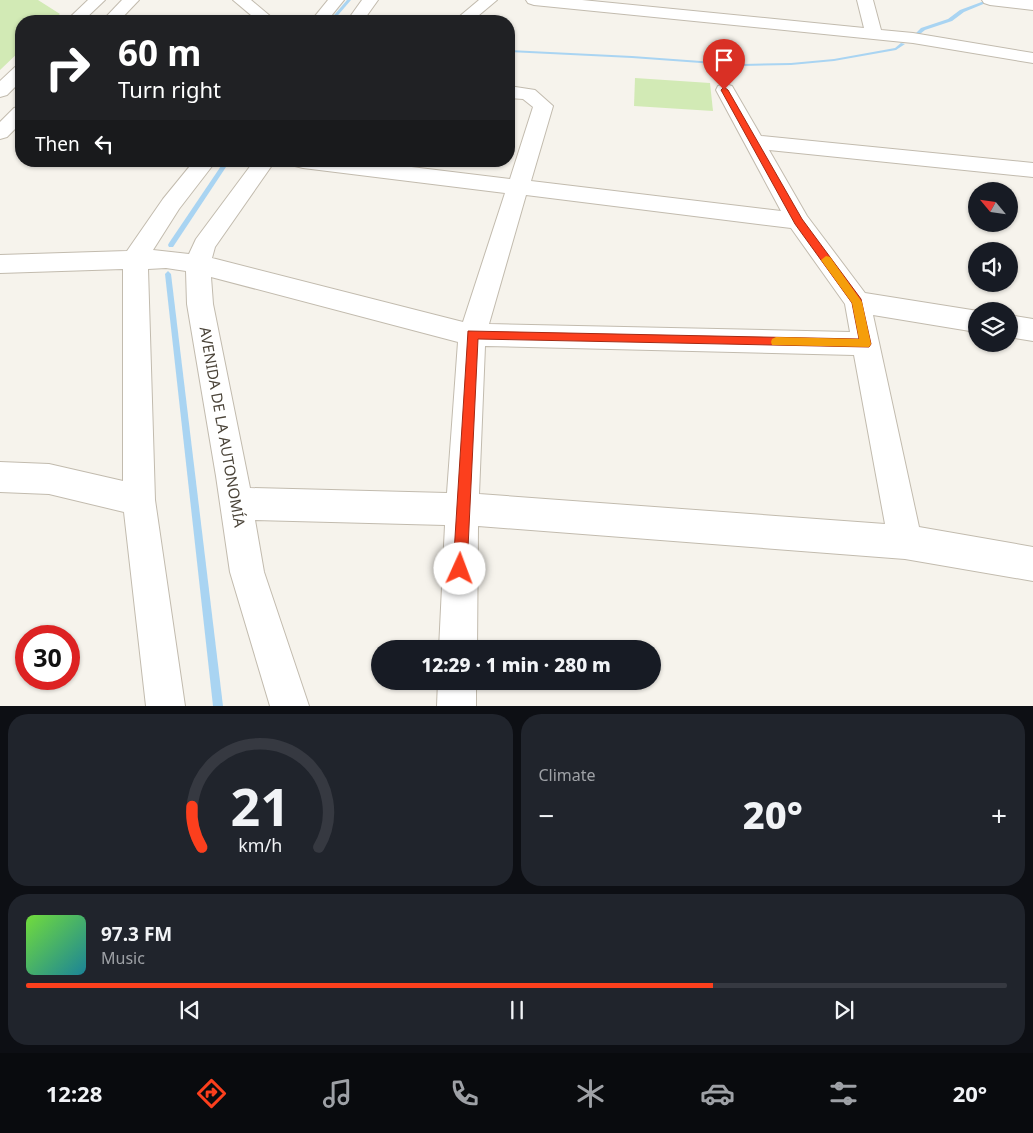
<!DOCTYPE html>
<html lang="en">
<head>
<meta charset="utf-8">
<style>
  body { margin:0; font-family:"Noto Sans",sans-serif; background:#20242c; color:#f1f3f6; height:100vh; display:flex; flex-direction:column; font-size:19px; white-space:nowrap }
  * { box-sizing:border-box; margin:0 }
  p { font-size:16px; color:#9ea1a6 }
  .icon { flex:none; width:28px; height:28px; fill:none; stroke:currentColor; stroke-width:2; stroke-linecap:round; stroke-linejoin:round }
  .map { position:relative; height:706px; overflow:hidden }
  .panel { display:flex; flex-direction:column; gap:8px; padding:8px; background:#0d0f14; flex:1 }
  .panel>* { flex:none }
  .guide { position:absolute; left:15px; top:15px; width:500px; height:152px; border-radius:20px; box-shadow:0 1px 4px #0004; background:#202124; color:#fff; overflow:hidden }
  .needle { width:32px; rotate:299deg }
  .buttons { position:absolute; left:968px; top:182px; display:grid; gap:10px }
  .buttons a { display:grid; place-items:center; width:50px; height:50px; border-radius:50%; background:#171b24; box-shadow:0 1px 4px #0004; font-size:25px }
  .speed { position:absolute; left:15px; top:625px; display:flex; gap:10px; font-size:25px; font-weight:700; text-align:center }
  .speed>* { display:grid; place-content:center; width:65px; height:65px; border-radius:50%; background:#171b24; box-shadow:0 1px 4px #0004; line-height:1 }
  .speed .limit { border:8px solid #d22; background:#fff; color:#111 }
  .pin { position:absolute; display:grid; place-items:center; width:42px; height:42px; color:#fff; margin:-51px -21px; border-radius:50% 50% 50% 0; rotate:-45deg; box-shadow:0 0 5px #0007 }
  .pin .icon { rotate:45deg }
  .me { position:absolute; width:55px; margin:-28px; rotate:2deg; stroke-linejoin:round; filter:drop-shadow(0 0 4px #0008) }
  .turn { display:flex; align-items:center; gap:18px; height:105px; padding:0 20px; font-size:22px }
  .turn .icon { width:65px; height:65px; stroke-width:2.5 }
  .turn b { display:block; font-size:35px; line-height:42px }
  .then { display:flex; align-items:center; height:48px; padding:0 20px; background:#0003; gap:10px; font-size:19px }
  .big { font-size:38px; font-weight:800; line-height:1.1 }
  .panel .card { flex:1; display:flex; flex-direction:column; justify-content:center; gap:8px; min-width:0; padding:0 18px; border-radius:20px; background:#20242c }
  .panel .dial { align-items:center; gap:0 }
  .dial svg { height:130px; overflow:visible; fill:none; stroke:#363941; stroke-width:7; stroke-linecap:round; text-anchor:middle }
  .dial text { fill:#f1f3f6; stroke:none }
  .song { display:flex; align-items:center; gap:15px }
  .cover { width:60px; height:60px; border-radius:8px; background:linear-gradient(135deg,hsl(100 70% 55%),hsl(190 70% 35%)) }
  .played { height:5px; border-radius:2px; background:linear-gradient(90deg,#fc3f1d 70%,#363941 70%) }
  .keys { display:flex; justify-content:space-around; direction:ltr }
  .heat { display:flex; justify-content:space-between; align-items:center; font-size:28px; direction:ltr }
  .panel .tiles { flex:1; display:grid; gap:8px; grid-template-columns:1fr 1fr }
  .card:last-child { grid-column:span 2 }
  .trip { position:absolute; left:371px; top:640px; width:290px; height:50px; border-radius:25px; background:#171b24; box-shadow:0 1px 4px #0004; font-weight:800; line-height:50px; text-align:center }
  .tabs { display:flex; height:80px; justify-content:space-around; align-items:center; background:#090b0e; color:#9ea1a6 }
  .tabs .icon { width:35px; height:35px }
  .tabs .active { color:#fc3f1d }
  .tabs b { font-size:22px; color:#f1f3f6 }
  .map>svg:first-child { display:block }
</style>
</head>
<body>
<div class="map">
<svg width="1033" height="706" viewBox="0 0 1033 706">
  <rect width="100%" height="100%" fill="#f6f3ec"/>
  <g fill="#d2eab5">
    <path d="M0,0h38l22,14 -8,7h-31v29l-21,20z"/>
    <path d="M635,78l75,5 3,28 -79,-5z"/>
  </g>
  <g fill="none" stroke-linecap="round" stroke-linejoin="round">
    <g fill="#a9d4f2" fill-rule="evenodd">
      <path d="M347,0h4l-18,21h-4z"/>
      <path d="M987,0h6l-29,12 -12,9 -27,9 -5,4 -4,-1 5,-5 27,-9 12,-9z"/>
      <path d="M901,43l4,1 -9,6 -62,11 -43,4 -49,1 -110,-8 -123,-6v-2l123,6 110,8 49,-1 43,-4 61,-11z"/>
      <path d="M223,165l3,2 -53,80h-4l-1,-2 1,-2 52,-77z"/>
      <path d="M168,271l3,3 52,432h-10l-48,-432z"/>
    </g>
    <defs>
      <g id="minor">
        <path d="M88,0h17l-22,21h-17z"/>
        <path d="M122,0h17l-20,21h-17z"/>
        <path d="M233,0h18l25,21h-18z"/>
        <path d="M328,0h16l-17,21h-16z"/>
        <path d="M362,0h16l-15,21h-16z"/>
        <path d="M479,0h18l-25,21h-18z"/>
        <path d="M526,0h56l282,28 -7,-28h16l8,30 32,3 120,20v10l-120,-20 -379,-38 -6,-2z"/>
        <path d="M982,0h51v10l-43,-5 -6,-2z"/>
        <path d="M21,66v15l-14,14 -7,2v-16l15,-14z"/>
        <path d="M725,84l7,2 29,50 272,27v14l-264,-27 38,66 58,77 113,18h-2v21l-103,-17 46,212 114,20v34l-128,-22 -427,-33 -1,123h-38l6,-124 -190,-5 9,52 45,134h-39l-40,-134 -14,-96 -29,-172 -1,-33 -20,-3 -18,1 7,231 30,206h-39l-22,-194 -75,-18 -49,-2v-30l49,2 74,17v-212l-123,4v-18l127,-4 36,-52 31,-38h22l-37,48 -26,41 36,4 7,-15 58,-78h21l-60,86 -3,11 251,64 42,-129 -202,-25 -8,-2 -2,-5h69l148,18 23,-72 -10,-8 -14,-1v-12l26,4 18,16 -22,75 250,30 -65,-121 2,-4zM526,195l265,33 54,76 5,28 -361,-8zM211,277l247,65 -11,151 -197,-5 -37,-184zM485,346l369,9 31,169 -406,-30z"/>
        <path d="M21,106v17l-14,14 -7,2v-17l14,-14z"/>
        <path d="M1009,315l24,4v22l-24,-4z"/>
        <path d="M438,681h38v25h-39z"/>
      </g>
    </defs>
    <use href="#minor" stroke="#c2bbae" stroke-width="2"/>
    <use href="#minor" fill="#fff" fill-rule="evenodd"/>
  </g>
  <path fill="#fc3f1d" stroke="#a42913" d="M724,87l4,3 74,129 59,80 10,45 -2,3 -391,-8 -11,230 -2,5 -5,2 -5,-2 -2,-5 15,-238 391,8 -7,-36 -57,-79 -74,-134z"/>
  <path fill="#f59e0b" d="M826,256l4,1 32,45 9,42 -2,3 -97,-2 -1,-3 1,-3 4,-2 83,2 -7,-36 -31,-43z"/>
  <g text-anchor="middle" stroke-width="4.5" stroke-linejoin="round" paint-order="stroke">
    <g font-size="15" fill="#4b4439" stroke="#fff">
      <text transform="translate(222 427) rotate(80)" y="5">AVENIDA DE LA AUTONOMÍA</text>
    </g>
  </g>
</svg>
<div class="buttons">
<a><svg class="needle" viewBox="-14 -14 28 28"><path d="M0-13l5 13h-10z" fill="#e53935"/><path d="M0 13l5-13h-10z" fill="#9ea1a6"/></svg></a>
<a><svg class="icon" aria-label="sound" viewBox="0 0 24 24"><path d="M4 9h4l5-4v14l-5-4H4zM17 9q2 3 0 6"/></svg></a>
<a><svg class="icon" aria-label="layers" viewBox="0 0 24 24"><path d="M12 4l9 5-9 5-9-5zM3 14l9 5 9-5"/></svg></a>
</div>
<div class="speed"><div class="limit">30</div></div>
<div class="pin" style="left:724px;top:90px;background:#d93025"><svg class="icon" aria-label="arrive" viewBox="0 0 24 24"><path d="M6 21V4h12l-3 4 3 4H6"/></svg></div>
<svg class="me" style="left:460px;top:569px" viewBox="-20 -20 40 40"><circle r="19" fill="#fff"/><path d="M0-13L10 11 0 6-10 11z" fill="#fc3f1d"/></svg>
<div class="trip">12:29 · 1 min · 280 m</div>
<div class="guide">
<div class="turn"><svg class="icon" aria-label="right" viewBox="0 0 24 24"><path d="M7 20v-9h11M14 6l5 5-5 5"/></svg><div><b>60 m</b>Turn right</div></div>
<div class="then">Then<svg class="icon" aria-label="left" viewBox="0 0 24 24"><path d="M17 20v-9H6M10 6l-5 5 5 5"/></svg></div>
</div>
</div>
<section class="panel">
<div class="tiles">
<div class="card dial"><svg viewBox="0 0 100 80">
<path d="M14 69A42 42 0 1 1 86 69"/>
<path d="M14 69A42 42 0 0 1 8 44" stroke="#fc3f1d"/>
<text x="50" y="56" font-size="32" font-weight="700">21</text>
<text x="50" y="72" font-size="11">km/h</text>
</svg></div>
<div class="card"><p>Climate</p>
<div class="heat"><a>−</a><b class="big">20°</b><a>+</a></div>
</div>
<div class="card">
<div class="song"><i class="cover"></i><div><b>97.3 FM</b><p>Music</p></div></div>
<div class="played"></div>
<div class="keys"><svg class="icon" aria-label="previous" viewBox="0 0 24 24"><path d="M18 5L8 12l10 7zM5 5v14"/></svg><svg class="icon" aria-label="pause" viewBox="0 0 24 24"><path d="M8 5v14M16 5v14"/></svg><svg class="icon" aria-label="next" viewBox="0 0 24 24"><path d="M6 5l10 7-10 7zM19 5v14"/></svg></div>
</div>
</div>
</section>
<nav class="tabs">
<b>12:28</b>
<svg class="icon active" aria-label="directions" viewBox="0 0 24 24"><path d="M12 3l9 9-9 9-9-9zM9 14v-3h6M13 9l2 2-2 2"/></svg>
<svg class="icon" aria-label="music" viewBox="0 0 24 24"><path d="M9 18V5l10-2v13"/><circle cx="6" cy="18" r="3"/><circle cx="16" cy="16" r="3"/></svg>
<svg class="icon" aria-label="phone" viewBox="0 0 24 24"><path d="M5 4h4l2 5-3 2q2 4 5 5l2-3 5 2v4C11 20 4 13 5 4z"/></svg>
<svg class="icon" aria-label="climate" viewBox="0 0 24 24"><path d="M12 3v18M4 7l16 10M4 17L20 7"/></svg>
<svg class="icon" aria-label="car" viewBox="0 0 24 24"><path d="M5 17H2v-5l4-1 3-4h7l3 4 3 1v5h-3M9 17h6M6 11h13"/><circle cx="7" cy="17" r="2"/><circle cx="17" cy="17" r="2"/></svg>
<svg class="icon" aria-label="filters" viewBox="0 0 24 24"><path d="M4 7h16M4 17h16"/><circle cx="9" cy="7" r="2"/><circle cx="15" cy="17" r="2"/></svg>
<b>20°</b>
</nav>
</body>
</html>
